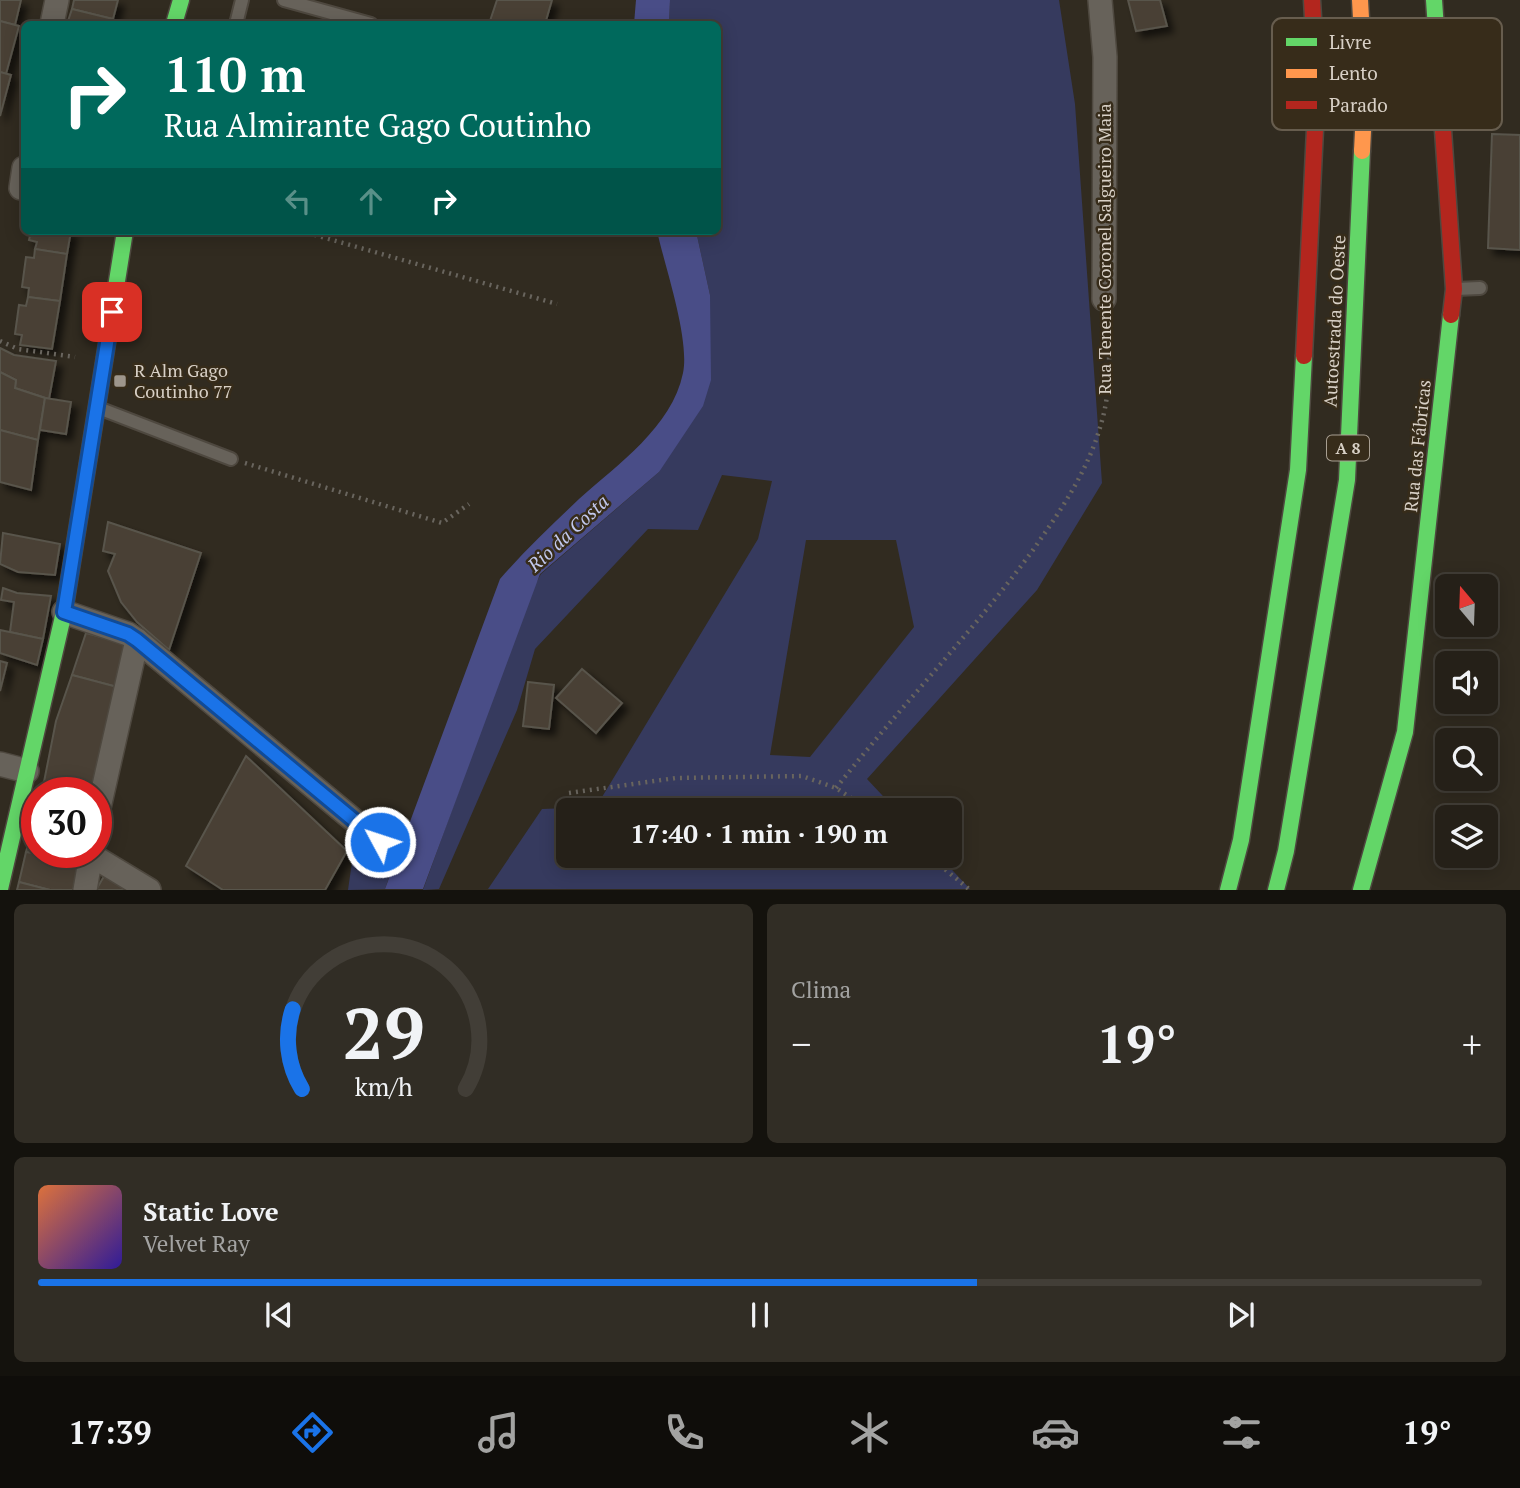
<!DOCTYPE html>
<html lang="pt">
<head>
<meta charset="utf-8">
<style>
  body { margin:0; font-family:"PT Serif",serif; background:#312d25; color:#f1f3f6; height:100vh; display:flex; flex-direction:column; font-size:26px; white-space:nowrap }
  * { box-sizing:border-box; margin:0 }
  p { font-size:23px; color:#a3a3a2 }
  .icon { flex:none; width:38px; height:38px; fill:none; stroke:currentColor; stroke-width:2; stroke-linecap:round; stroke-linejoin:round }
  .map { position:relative; height:890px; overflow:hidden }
  .details { display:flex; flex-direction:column; gap:14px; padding:14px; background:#14120d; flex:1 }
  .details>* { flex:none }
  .top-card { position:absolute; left:21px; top:21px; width:700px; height:214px; border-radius:10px; box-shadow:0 4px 18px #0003,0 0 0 2px #423e37; background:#00695c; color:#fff; overflow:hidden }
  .needle { width:46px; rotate:341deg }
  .tools { position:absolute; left:1435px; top:574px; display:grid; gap:14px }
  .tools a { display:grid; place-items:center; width:63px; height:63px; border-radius:10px; background:#252018; box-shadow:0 4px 18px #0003,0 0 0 2px #423e37; font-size:35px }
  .speed { position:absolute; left:21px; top:777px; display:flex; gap:14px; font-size:35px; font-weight:700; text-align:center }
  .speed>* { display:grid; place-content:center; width:91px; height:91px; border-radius:50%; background:#252018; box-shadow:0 4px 18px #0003,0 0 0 2px #423e37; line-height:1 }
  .speed .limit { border:10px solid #d22; background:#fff; color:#111 }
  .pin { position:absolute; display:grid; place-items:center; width:60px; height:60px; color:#fff; margin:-30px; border-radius:14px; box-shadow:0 4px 10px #0006 }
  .me { position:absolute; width:77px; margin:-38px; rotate:310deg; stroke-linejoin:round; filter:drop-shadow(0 0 5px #0008) }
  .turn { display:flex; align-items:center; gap:24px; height:147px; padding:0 28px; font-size:32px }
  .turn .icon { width:91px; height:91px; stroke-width:2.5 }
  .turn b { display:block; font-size:49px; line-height:60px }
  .lanes { display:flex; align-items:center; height:66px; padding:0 28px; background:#0003; justify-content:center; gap:35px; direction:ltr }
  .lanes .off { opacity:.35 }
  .big { font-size:52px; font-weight:700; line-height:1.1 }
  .details .widget { flex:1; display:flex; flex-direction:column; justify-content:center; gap:10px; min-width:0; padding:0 24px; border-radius:10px; background:#312d25 }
  .details .dial { align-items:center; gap:0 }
  .dial svg { height:182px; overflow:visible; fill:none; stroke:#423e37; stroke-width:7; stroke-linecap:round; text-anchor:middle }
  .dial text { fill:#f1f3f6; stroke:none }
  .song { display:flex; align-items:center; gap:21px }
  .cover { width:84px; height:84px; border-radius:10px; background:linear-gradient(135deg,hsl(20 70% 55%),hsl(250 70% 35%)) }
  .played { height:7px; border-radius:4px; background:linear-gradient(90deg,#1a73e8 65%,#423e37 65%) }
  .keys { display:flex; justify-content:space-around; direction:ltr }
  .heat { display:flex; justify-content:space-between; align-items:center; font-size:38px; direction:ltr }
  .details .tiles { flex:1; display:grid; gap:14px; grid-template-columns:1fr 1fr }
  .widget:last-child { grid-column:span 2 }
  .trip { position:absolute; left:556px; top:798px; width:406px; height:70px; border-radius:10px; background:#252018; box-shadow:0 4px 18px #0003,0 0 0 2px #423e37; font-weight:700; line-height:70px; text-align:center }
  .dock { display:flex; height:112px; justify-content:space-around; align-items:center; background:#0f0d0a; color:#a3a3a2 }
  .dock .icon { width:49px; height:49px }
  .dock .active { color:#1a73e8 }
  .dock b { font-size:32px; color:#f1f3f6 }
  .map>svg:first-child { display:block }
</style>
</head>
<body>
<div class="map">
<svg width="1520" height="890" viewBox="0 0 1520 890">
  <defs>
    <filter id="shadow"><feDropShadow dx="6" dy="6" stdDeviation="3.5" flood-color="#0009"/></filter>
  </defs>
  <rect width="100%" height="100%" fill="#312b20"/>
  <g fill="#363a5e" fill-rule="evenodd">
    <path d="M670,0h389l16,104 27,379 -65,107 -170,189 29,31h-327v46h370l31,33h-482l54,-80 54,-2 162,-268 14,-58 -50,-6 -24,55 -50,-1 -113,120 -18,61 -78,179 -16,1 107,-296 11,-20 118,-102 51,-177 -14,-64h22v-207h-49zM806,540h90l18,87 -104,130 -40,-2z"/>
    <path d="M401,843l-16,46 -37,1 5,-35z"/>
  </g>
  <g fill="#494d87">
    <path d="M636,0h34l-1,24h-35z"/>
    <path d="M657,231h39l14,64 1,85 -8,26 -44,66 -119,102 -117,315h-38l115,-310c25,-29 52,-54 79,-80 39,-35 93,-72 104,-126 7,-34 -18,-106 -26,-142z"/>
  </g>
  <g fill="#484034" stroke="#59544b" stroke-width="2" filter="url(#shadow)">
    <path d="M0,0h21l-6,25 -15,-4z"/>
    <path d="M74,0h44l-5,19 -41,-10z"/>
    <path d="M497,0h55l-7,24h-56z"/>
    <path d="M1128,0h32l7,26 -31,5z"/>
    <path d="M72,9l41,10 -1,5h-45z"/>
    <path d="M0,21l19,5 -13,48 -6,-2z"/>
    <path d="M0,72l11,3 -11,41z"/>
    <path d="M1492,134l28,1v115l-32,-2z"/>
    <path d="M31,231h40l-4,23 -32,-5 2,-7 -8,-2z"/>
    <path d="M35,249l32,5 -7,47 -32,-4 1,-9 -7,-1 4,-30 8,1z"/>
    <path d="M28,297l32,4 -8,48 -32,-4 2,-10 -7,-1 4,-29 7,1z"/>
    <path d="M0,348l14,7 42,6 -7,38 -34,-11 1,-8 -16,-8z"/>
    <path d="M0,372l16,8 -1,8 30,10 -7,42 -38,-10z"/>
    <path d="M45,398l26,4 -5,32 -26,-4z"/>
    <path d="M0,430l38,10 -7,50 -31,-8z"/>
    <path d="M108,522l93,31 -32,97 -32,-28 -16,-20 -13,-31 7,-17 -12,-3z"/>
    <path d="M3,533l57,11 -5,31 -37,-3 -18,-8z"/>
    <path d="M3,588l14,5 34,3 -8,43 -33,-7 4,-30 -13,-2z"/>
    <path d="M0,630l43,9 -6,26 -37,-12z"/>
    <path d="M86,633l44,12 -9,43 -49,-13z"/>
    <path d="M0,661l7,2 -7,28z"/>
    <path d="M582,669l40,34 -26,30 -40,-35z"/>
    <path d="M72,675l49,13 -25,105h-25l-28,-6 13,-66z"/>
    <path d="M528,682l26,3 -5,44 -26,-3z"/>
    <path d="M246,756l101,95 -22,39h-102l-37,-24z"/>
    <path d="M43,787l28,6h-29z"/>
    <path d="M32,831l5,1v20h46l-1,10 -56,-10z"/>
    <path d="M26,852l56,10 -4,28h-28l-31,-8z"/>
    <path d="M107,871l34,19h-45z"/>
    <path d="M19,882l31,8h-33z"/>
  </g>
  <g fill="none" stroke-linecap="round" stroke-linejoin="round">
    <defs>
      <g id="lane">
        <path d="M284,0l87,24"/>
        <path d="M236,24l6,-24"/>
        <path d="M1456,289l24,-1"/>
        <path d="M101,409l130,50"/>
      </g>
      <g id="street">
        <path d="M1100,0l5,57 -1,242"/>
        <path d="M52,24l5,-24"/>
        <path d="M21,188l3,-20"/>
        <path d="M64,612l64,22 9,6 243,202"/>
        <path d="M0,764l27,7"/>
        <path d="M96,821l41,-181"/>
        <path d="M92,852l-1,3 58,35"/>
        <path d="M85,890l6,-35"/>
      </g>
      <g id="fast">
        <path d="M1434,0l9,130"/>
        <path d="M174,24l7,-24"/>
        <path d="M0,889l64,-277 61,-381"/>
        <path d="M1228,890l13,-50 57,-370 6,-114"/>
        <path d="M1276,890l10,-39 61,-371 15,-329"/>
        <path d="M1361,890l44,-158 46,-417"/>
      </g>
      <path id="slow" d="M1360,0l5,91 -3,60"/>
      <g id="jam">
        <path d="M1443,130l11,159 -3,26"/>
        <path d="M1304,356l13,-268 -5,-88"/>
      </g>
    </defs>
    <use href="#lane" stroke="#4e483f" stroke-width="16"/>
    <use href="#street" stroke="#4e483f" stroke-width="26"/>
    <use href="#fast" stroke="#4e483f" stroke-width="19"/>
    <use href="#slow" stroke="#4e483f" stroke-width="19"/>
    <use href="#jam" stroke="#4e483f" stroke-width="19"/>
    <g stroke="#69655e" stroke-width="4.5" stroke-dasharray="2 5" stroke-linecap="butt">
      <path d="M301,231l256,73"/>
      <path d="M0,341l18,8 57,8"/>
      <path d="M245,463l197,60 27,-19"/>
      <path d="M836,788c64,-81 136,-155 197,-238 28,-40 55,-79 68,-126 10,-32 9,-72 6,-105"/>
      <path d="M569,793l107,-15 126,-2 34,12 33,22"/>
      <path d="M929,856l41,34"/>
    </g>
    <use href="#lane" stroke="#67625a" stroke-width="12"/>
    <use href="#street" stroke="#67625a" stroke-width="23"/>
    <use href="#fast" stroke="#63d668" stroke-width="16"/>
    <use href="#slow" stroke="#ff974d" stroke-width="16"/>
    <use href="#jam" stroke="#b3261e" stroke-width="16"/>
  </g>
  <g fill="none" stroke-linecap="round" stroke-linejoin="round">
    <defs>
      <path id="route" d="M112,312l-48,300 64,22 9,6 243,202"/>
    </defs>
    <use href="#route" stroke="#114b97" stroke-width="18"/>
    <use href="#route" stroke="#1a73e8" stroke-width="12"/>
  </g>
  <rect fill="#9e968c" stroke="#372c1a" stroke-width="2.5" x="113" y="374" width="14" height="14" rx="3.5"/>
  <g text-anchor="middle" stroke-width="5" stroke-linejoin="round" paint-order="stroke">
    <rect fill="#372c1a" stroke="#a89f92" stroke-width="2" x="1327" y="435.5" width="42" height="25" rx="5"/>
    <g font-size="16" font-weight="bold" fill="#d8d0c6">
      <text x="1348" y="454">A 8</text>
    </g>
    <g font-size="18" fill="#d8d0c6" stroke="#372c1a">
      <text transform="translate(1105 249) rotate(-90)" y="6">Rua Tenente Coronel Salgueiro Maia</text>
      <text transform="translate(1335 321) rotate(-87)" y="6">Autoestrada do Oeste</text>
      <text transform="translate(1418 446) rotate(-84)" y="6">Rua das Fábricas</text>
    </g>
    <g font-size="18" fill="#d8d0c6" stroke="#372c1a" text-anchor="start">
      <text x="134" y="377">R Alm Gago<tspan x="134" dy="21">Coutinho 77</tspan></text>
    </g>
    <g font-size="19" font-style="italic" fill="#c1c8ee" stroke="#372c1a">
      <text transform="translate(568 533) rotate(-43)" y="7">Rio da Costa</text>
    </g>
  </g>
  <rect x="1272" y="18" width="230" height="112" rx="10" fill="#372c1a" stroke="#675d4e" stroke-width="2"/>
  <rect x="1286" y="38" width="31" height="8" fill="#63d668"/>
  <rect x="1286" y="69" width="31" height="9" fill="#ff974d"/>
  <rect x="1286" y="101" width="31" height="8" fill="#b3261e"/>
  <g font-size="19" fill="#d8d0c6">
    <text x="1329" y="49">Livre</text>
    <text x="1329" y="80">Lento</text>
    <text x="1329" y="112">Parado</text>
  </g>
</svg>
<div class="tools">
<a><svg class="needle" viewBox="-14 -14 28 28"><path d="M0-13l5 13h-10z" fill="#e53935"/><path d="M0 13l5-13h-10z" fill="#a3a3a2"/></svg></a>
<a><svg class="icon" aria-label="sound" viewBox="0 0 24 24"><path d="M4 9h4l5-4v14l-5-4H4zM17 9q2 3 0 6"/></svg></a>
<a><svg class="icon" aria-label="search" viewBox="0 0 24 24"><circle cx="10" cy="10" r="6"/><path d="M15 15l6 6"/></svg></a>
<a><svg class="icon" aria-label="layers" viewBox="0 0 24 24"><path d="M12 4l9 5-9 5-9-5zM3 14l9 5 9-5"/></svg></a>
</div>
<div class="speed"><div class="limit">30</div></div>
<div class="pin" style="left:112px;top:312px;background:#d93025"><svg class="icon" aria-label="arrive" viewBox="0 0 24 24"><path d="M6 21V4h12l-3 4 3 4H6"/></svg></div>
<svg class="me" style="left:380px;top:842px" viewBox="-20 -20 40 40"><circle r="17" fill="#1a73e8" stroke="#fff" stroke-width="3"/><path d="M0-11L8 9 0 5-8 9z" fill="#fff"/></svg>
<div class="trip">17:40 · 1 min · 190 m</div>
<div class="top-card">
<div class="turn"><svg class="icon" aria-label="right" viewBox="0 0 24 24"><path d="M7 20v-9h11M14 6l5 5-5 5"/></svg><div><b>110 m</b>Rua Almirante Gago Coutinho</div></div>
<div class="lanes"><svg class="icon off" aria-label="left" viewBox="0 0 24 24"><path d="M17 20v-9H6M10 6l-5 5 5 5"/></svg><svg class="icon off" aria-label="ahead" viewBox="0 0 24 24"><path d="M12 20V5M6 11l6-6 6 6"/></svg><svg class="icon" aria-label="right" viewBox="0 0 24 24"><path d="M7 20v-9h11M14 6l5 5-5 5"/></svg></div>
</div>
</div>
<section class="details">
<div class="tiles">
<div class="widget dial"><svg viewBox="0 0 100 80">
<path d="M14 69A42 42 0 1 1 86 69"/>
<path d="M14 69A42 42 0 0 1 10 34" stroke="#1a73e8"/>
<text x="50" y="56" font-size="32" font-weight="700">29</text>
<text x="50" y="72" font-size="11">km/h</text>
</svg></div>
<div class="widget"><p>Clima</p>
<div class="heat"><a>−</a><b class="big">19°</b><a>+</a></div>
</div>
<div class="widget">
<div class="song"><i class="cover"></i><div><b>Static Love</b><p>Velvet Ray</p></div></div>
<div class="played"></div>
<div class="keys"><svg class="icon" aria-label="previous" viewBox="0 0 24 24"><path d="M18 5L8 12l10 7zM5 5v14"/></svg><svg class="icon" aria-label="pause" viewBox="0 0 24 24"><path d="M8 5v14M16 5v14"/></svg><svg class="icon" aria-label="next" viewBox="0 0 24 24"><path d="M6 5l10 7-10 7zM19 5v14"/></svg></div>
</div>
</div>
</section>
<nav class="dock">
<b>17:39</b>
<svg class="icon active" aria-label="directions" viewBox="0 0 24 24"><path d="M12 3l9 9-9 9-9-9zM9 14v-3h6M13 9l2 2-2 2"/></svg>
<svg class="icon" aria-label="music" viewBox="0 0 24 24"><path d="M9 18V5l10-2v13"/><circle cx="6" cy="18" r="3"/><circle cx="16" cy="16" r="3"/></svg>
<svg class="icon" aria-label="phone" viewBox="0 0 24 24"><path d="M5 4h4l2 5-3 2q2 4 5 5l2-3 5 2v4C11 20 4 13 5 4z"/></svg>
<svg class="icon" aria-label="climate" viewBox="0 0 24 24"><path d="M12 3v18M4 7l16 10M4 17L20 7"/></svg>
<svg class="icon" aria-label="car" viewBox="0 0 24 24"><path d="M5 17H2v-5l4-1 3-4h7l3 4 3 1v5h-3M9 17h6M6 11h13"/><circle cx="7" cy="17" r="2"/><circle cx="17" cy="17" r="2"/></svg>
<svg class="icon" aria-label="filters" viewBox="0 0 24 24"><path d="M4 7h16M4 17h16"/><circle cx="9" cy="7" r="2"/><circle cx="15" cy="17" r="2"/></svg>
<b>19°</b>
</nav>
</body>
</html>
